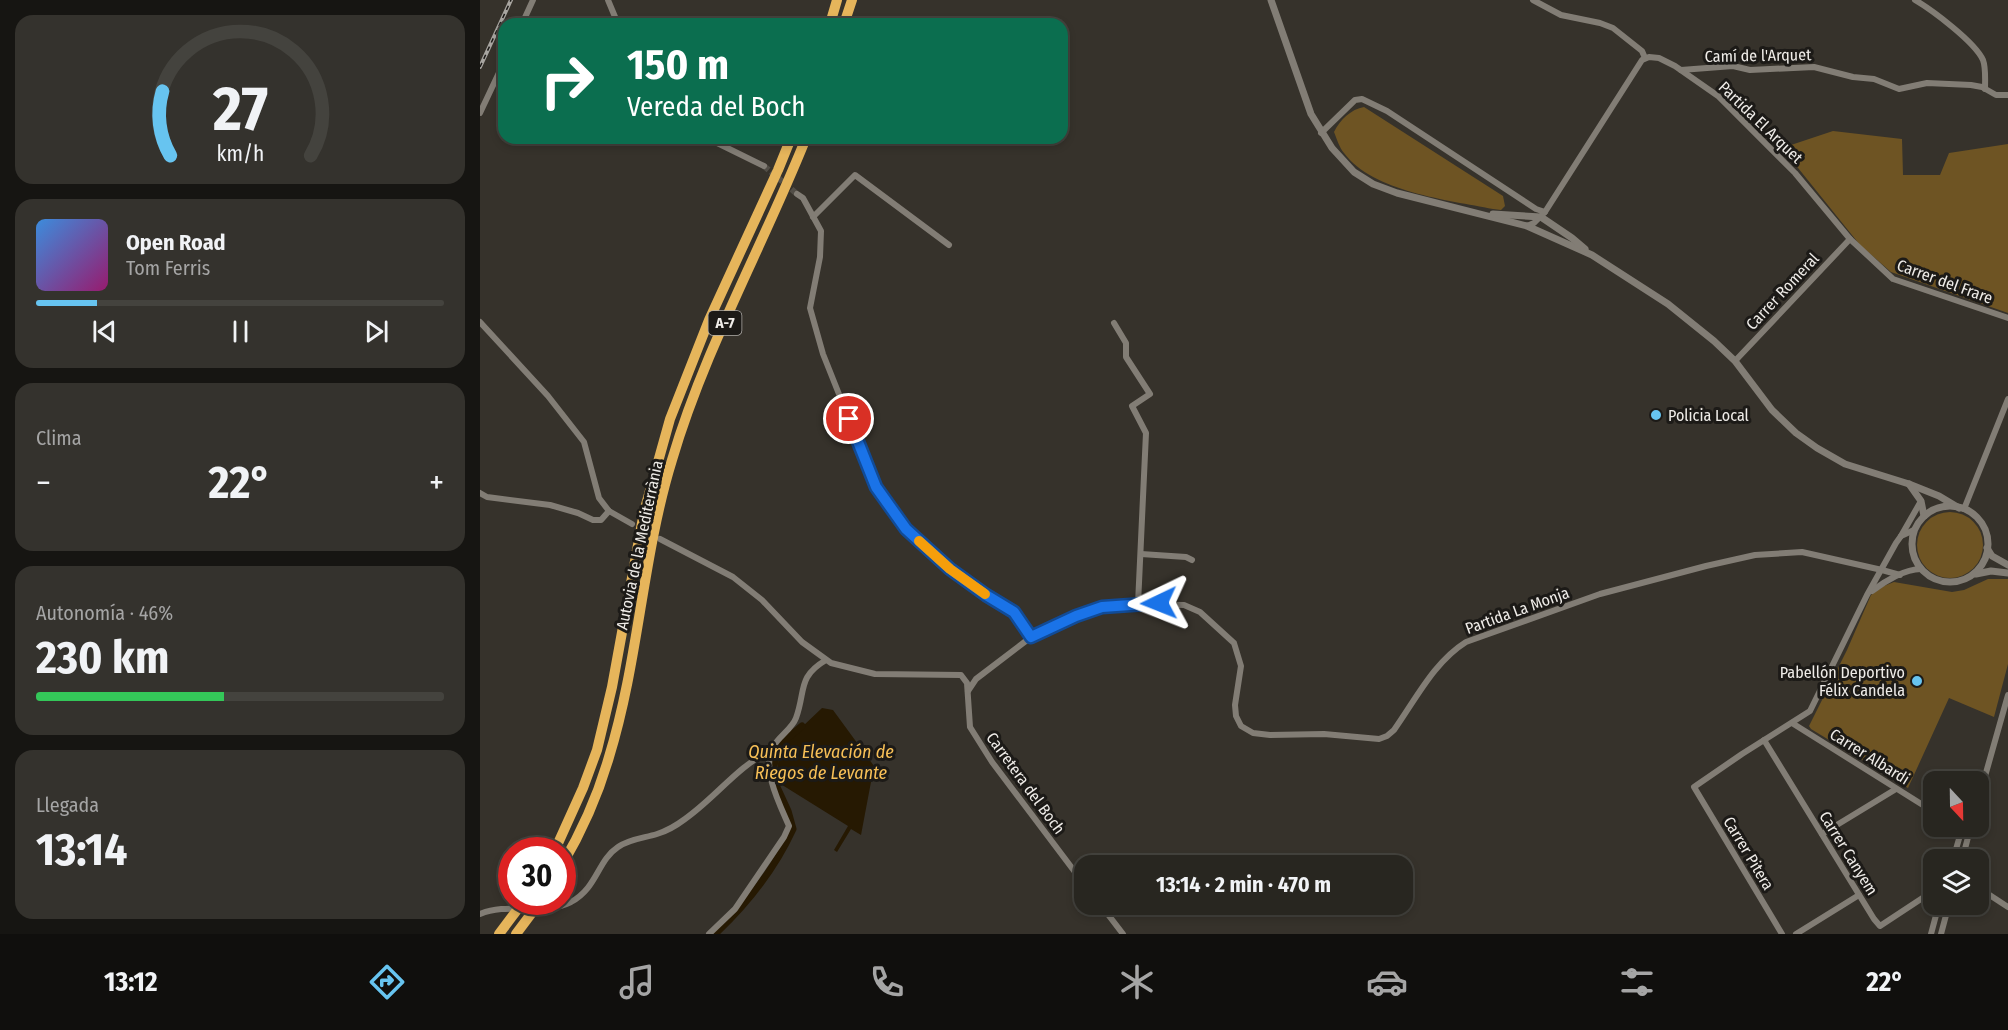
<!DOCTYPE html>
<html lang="es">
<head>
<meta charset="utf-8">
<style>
  body { margin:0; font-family:"Fira Sans Condensed",sans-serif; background:#34322d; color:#f1f3f6; height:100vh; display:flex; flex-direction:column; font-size:22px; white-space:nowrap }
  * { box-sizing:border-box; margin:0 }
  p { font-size:20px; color:#a5a5a5 }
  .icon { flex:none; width:33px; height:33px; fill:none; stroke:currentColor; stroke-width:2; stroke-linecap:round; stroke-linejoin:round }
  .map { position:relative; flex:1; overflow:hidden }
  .details { display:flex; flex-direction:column; gap:15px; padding:15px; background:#161512; width:480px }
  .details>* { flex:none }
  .top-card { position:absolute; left:18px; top:18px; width:570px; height:126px; border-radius:18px; box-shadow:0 3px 9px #0003,0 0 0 2px #44433e; background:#0b6e4f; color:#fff; overflow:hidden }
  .needle { width:39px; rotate:158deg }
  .controls { position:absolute; left:1443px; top:771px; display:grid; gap:12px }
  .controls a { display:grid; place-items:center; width:66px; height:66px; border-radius:12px; background:#282620; box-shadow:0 3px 9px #0003,0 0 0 2px #44433e; font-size:30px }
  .speed { position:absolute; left:18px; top:837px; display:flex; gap:12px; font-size:30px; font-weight:700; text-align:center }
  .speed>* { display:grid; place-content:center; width:78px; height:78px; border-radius:50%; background:#282620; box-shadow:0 3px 9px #0003,0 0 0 2px #44433e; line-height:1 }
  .speed .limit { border:9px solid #d22; background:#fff; color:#111 }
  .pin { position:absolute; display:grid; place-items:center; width:51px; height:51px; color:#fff; margin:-26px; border:3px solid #fff; border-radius:50%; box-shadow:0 2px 6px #0007 }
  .me { position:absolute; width:66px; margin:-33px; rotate:268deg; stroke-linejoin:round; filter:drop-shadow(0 0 4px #0008) }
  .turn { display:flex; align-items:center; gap:21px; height:126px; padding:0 30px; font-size:27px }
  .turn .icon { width:78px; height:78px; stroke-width:2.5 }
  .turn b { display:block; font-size:42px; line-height:51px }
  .big { font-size:45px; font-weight:700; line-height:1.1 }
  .details .card { flex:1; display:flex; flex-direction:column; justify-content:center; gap:9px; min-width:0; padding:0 21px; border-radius:18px; background:#34322d }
  .details .dial { align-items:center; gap:0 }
  .dial svg { height:156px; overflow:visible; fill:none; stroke:#44433e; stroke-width:7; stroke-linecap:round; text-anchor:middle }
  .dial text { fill:#f1f3f6; stroke:none }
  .song { display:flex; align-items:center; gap:18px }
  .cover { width:72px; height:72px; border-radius:9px; background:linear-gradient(135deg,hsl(210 70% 55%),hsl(320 70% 35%)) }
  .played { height:6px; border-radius:3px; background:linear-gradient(90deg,#67c4f0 15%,#44433e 15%) }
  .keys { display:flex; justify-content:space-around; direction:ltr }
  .heat { display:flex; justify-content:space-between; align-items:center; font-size:33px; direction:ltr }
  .charge { height:9px; border-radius:4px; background:linear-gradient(90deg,#34c759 46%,#44433e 0) }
  .trip { position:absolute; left:594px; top:855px; width:339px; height:60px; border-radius:18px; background:#282620; box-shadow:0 3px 9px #0003,0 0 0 2px #44433e; font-weight:700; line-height:60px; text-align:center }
  .menu { display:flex; height:96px; justify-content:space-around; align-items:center; background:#100f0d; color:#a5a5a5 }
  .menu .icon { width:42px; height:42px }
  .menu .current { color:#67c4f0 }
  .menu b { font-size:27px; color:#f1f3f6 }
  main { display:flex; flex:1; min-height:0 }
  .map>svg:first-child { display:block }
</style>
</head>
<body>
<main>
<section class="details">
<div class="card dial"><svg viewBox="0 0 100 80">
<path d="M14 69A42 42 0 1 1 86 69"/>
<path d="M14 69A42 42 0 0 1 10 36" stroke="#67c4f0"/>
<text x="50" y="56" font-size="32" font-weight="700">27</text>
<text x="50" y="72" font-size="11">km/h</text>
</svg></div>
<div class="card">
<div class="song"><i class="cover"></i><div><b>Open Road</b><p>Tom Ferris</p></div></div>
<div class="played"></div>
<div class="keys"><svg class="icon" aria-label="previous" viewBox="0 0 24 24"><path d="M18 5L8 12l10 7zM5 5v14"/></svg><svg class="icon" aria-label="pause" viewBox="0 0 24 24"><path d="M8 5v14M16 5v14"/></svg><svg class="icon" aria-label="next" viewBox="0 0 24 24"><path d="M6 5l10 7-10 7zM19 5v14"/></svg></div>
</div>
<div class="card"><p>Clima</p>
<div class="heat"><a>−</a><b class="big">22°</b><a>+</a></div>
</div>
<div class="card"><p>Autonomía · 46%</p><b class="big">230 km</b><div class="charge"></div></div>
<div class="card"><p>Llegada</p><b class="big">13:14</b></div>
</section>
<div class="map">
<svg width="1528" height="934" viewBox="0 0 1528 934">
  <rect width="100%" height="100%" fill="#36322b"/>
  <g fill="#6e5423">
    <path d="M884,107l139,89 2,10 -4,4 -8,-1c-45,-9 -120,-17 -149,-56 -5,-6 -7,-14 -10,-21 6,-12 17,-23 30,-25z"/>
    <path d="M1353,131l69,8 1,36h37l9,-22 59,-9v169l-117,-41 -31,-27 -78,-97z"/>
    <circle cx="1470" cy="545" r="33"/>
    <path d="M1508,579h20v85l-14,53 -45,-19 -41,90 -97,-59 -2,-3 38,-76 24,-55 13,-9 10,-4 58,10 12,-2z"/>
  </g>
  <path fill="#261902" d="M342,708l11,2 41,56 -13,69 -10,-6 -14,23 -3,-2 14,-24 -69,-43c-2,-15 -2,-26 5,-39z"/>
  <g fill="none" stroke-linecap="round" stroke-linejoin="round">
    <path stroke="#261902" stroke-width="7" d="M235,934c31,-29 60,-66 78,-105l-5,-18 -12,-26 -2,-19 4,-20 24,-20"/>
    <path stroke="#524e47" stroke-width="6" stroke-dasharray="6 3" stroke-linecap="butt" d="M284,166l33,28"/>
    <g stroke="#827d75" stroke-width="6">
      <path d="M128,0l10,24"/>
      <path d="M1053,0l28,15 39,8 13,5 29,23 3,7"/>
      <path d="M1435,0c17,10 60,42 68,60 3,8 2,20 2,29"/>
      <path d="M42,24l11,-24"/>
      <path d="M1201,70l52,-4 17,4 64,-3 39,10 21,2 25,10 28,-6 44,2 11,2 14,8h12"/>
      <path d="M0,113l24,-51"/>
      <path d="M841,133l34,-33 7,-1 25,12 149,98 9,3"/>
      <path d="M227,138l57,28"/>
      <path d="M317,194l6,4 18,33 -1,26 -10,51 13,46 53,133 30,42 44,40 36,26 28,17 17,25"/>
      <path d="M333,217l42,-42 94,70"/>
      <path d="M1047,226l7,-3 11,-11 97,-152 7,-3 10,1 16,8 43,30 77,77 55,66 43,40 115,39"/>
      <path d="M0,322l68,74 36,46 15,56 10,13 23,13"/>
      <path d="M634,323l12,20v14l24,37 -18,12 14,27 -8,171"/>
      <path d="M1255,361l115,-122"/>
      <path d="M0,493l7,4 63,8 28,8 15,7h8l8,-9"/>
      <path d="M1484,509l44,-110"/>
      <path d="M1421,536l20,-35"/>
      <path d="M180,539l73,38 29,23 40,42 29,21 44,11 86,1 6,8 3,44 22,35 92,122"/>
      <path d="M661,554l45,3 6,3"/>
      <path d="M1392,591c13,-10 33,-22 49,-22"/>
      <path d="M488,691l8,-12 55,-42 45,-21 26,-9 27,-3 55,1 16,7 34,31 7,23 -6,39 1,11 5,10 12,7 17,2 54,-1 55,5 8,-3 7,-6c22,-31 40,-68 72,-88l134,-48 106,-28 49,-11 47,-3 80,18 18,5"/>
      <path d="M1312,723l142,89"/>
      <path d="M1284,740l110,179 6,7 44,-29 10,-2"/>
      <path d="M1498,801l30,-106"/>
      <path d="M1342,834l74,-45"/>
      <path d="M1474,856l7,-24 -3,-6"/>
      <path d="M1482,860l9,-34"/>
      <path d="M1505,892l23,15"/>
      <path d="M620,904l23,30"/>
      <path d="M0,914c28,-12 63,2 91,-12 27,-15 26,-41 47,-55 11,-8 26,-9 39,-13 10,-3 20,-9 28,-15 30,-21 53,-53 86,-69"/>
      <path d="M229,934l26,-25 49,-72 5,-11c-9,-21 -28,-57 -16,-79 6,-11 19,-18 23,-29 10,-27 1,-41 30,-58"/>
      <path d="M1302,934l-88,-147 48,-33 68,-43 57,-116 29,-52 5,-7 13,-6"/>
      <path d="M1316,934l63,-39"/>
      <path d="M1451,934l8,-30"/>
      <path d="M1461,934l8,-30"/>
    </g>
    <g stroke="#827d75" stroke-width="7">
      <path d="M791,0l40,114 21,34 22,24 19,12 24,9 130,33 65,29 76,49 46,37 21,20 37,49 24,23 21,15 28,16 64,20 30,12 20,12"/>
      <path d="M1013,214l48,3 31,21 13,11"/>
      <path d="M1429,484l12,17 3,15"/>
      <circle cx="1470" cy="544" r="38"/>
      <path d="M1507,548l5,8 16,9"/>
      <path d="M1496,574l15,-3 17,2"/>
    </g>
    <g stroke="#e6b55b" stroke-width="10">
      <path d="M350,24l7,-24"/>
      <path d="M364,24l8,-24"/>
      <path d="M75,850l28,-62 14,-38 15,-63 32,-175 26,-93 39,-99 69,-150 13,-32"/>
      <path d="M82,865c20,-34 36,-70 47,-108 30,-97 33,-200 63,-297 33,-112 91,-214 134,-322"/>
      <path d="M19,934l24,-32"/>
      <path d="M36,934l24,-32"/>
    </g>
    <defs>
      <path id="rail" d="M0,67l31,-67"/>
    </defs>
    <use href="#rail" stroke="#a8a5a0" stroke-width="4"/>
    <use href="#rail" stroke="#1c1a17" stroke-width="1.5" stroke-dasharray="4.5" stroke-linecap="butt"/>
  </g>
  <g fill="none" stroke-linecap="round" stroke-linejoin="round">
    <defs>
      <path id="route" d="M369,419l27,68 30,42 44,40 36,26 28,17 17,25 45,-21 26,-9 57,-4"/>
    </defs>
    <use href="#route" stroke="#114b97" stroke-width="15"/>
    <use href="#route" stroke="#1a73e8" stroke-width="10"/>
    <path stroke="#f59e0b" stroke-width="10" d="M439,541l31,28 35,25"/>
  </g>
  <g fill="#67c4f0" stroke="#1c1a17" stroke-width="2">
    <circle cx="1176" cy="415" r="6"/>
    <circle cx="1437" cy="681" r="6"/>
  </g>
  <g text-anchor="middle" stroke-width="6" stroke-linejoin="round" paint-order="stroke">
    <rect fill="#1c1a17" stroke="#b0ada9" stroke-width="1.5" x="228.5" y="311" width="33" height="24" rx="4.5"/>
    <g font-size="15" font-weight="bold" fill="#efece8">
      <text x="245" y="328">A-7</text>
    </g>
    <g font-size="16" fill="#efece8" stroke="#1c1a17">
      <text transform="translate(1278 55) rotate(-1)" y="6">Camí de l'Arquet</text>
      <text transform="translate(1281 122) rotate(44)" y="6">Partida El Arquet</text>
      <text transform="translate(1465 281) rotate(20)" y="6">Carrer del Frare</text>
      <text transform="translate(1302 291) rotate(-47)" y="6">Carrer Romeral</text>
      <text transform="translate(159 545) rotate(-78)" y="6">Autovia de la Mediterrània</text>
      <text transform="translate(1037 610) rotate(-20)" y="6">Partida La Monja</text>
      <text transform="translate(1390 756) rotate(32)" y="6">Carrer Albardi</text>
      <text transform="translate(546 783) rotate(54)" y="6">Carretera del Boch</text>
      <text transform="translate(1269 853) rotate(59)" y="6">Carrer Pitera</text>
      <text transform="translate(1369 853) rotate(58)" y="6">Carrer Canyem</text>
    </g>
    <g font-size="16" fill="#efece8" stroke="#1c1a17" text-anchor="start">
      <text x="1188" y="421">Policia Local</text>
      <text x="1425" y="678" text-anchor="end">Pabellón Deportivo<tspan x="1425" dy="18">Félix Candela</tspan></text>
    </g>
    <g font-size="18" font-style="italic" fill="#f8c057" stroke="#1c1a17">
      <text x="341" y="758">Quinta Elevación de<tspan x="341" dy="21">Riegos de Levante</tspan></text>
    </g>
  </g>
</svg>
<div class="controls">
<a><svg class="needle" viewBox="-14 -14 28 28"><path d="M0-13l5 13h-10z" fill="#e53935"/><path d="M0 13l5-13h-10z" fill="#a5a5a5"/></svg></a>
<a><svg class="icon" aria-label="layers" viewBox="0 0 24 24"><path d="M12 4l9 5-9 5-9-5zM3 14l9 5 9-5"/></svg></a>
</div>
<div class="speed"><div class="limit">30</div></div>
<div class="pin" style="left:369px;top:419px;background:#d93025"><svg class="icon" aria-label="arrive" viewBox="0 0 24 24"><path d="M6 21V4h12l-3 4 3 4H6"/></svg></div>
<svg class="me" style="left:679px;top:603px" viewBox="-20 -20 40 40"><path d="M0-17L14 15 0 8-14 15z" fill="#1a73e8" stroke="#fff" stroke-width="4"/></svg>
<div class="trip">13:14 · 2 min · 470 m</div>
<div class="top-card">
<div class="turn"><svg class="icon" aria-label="right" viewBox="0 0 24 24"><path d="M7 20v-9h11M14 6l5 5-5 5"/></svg><div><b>150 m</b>Vereda del Boch</div></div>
</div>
</div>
</main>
<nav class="menu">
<b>13:12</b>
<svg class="icon current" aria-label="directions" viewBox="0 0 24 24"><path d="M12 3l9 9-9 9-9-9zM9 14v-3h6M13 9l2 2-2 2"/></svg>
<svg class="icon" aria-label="music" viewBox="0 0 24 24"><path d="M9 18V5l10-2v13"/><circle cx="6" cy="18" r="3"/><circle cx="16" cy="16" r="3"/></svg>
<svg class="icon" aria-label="phone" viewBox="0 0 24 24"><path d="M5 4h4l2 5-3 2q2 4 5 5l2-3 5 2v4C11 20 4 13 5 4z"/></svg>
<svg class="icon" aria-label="climate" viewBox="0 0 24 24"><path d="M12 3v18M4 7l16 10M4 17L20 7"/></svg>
<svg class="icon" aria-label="car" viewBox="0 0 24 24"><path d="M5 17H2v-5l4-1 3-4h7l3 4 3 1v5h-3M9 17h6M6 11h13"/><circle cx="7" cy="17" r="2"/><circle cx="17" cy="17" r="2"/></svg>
<svg class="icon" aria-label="filters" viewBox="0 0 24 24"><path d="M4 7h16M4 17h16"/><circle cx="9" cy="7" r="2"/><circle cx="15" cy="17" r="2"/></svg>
<b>22°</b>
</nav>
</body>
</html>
